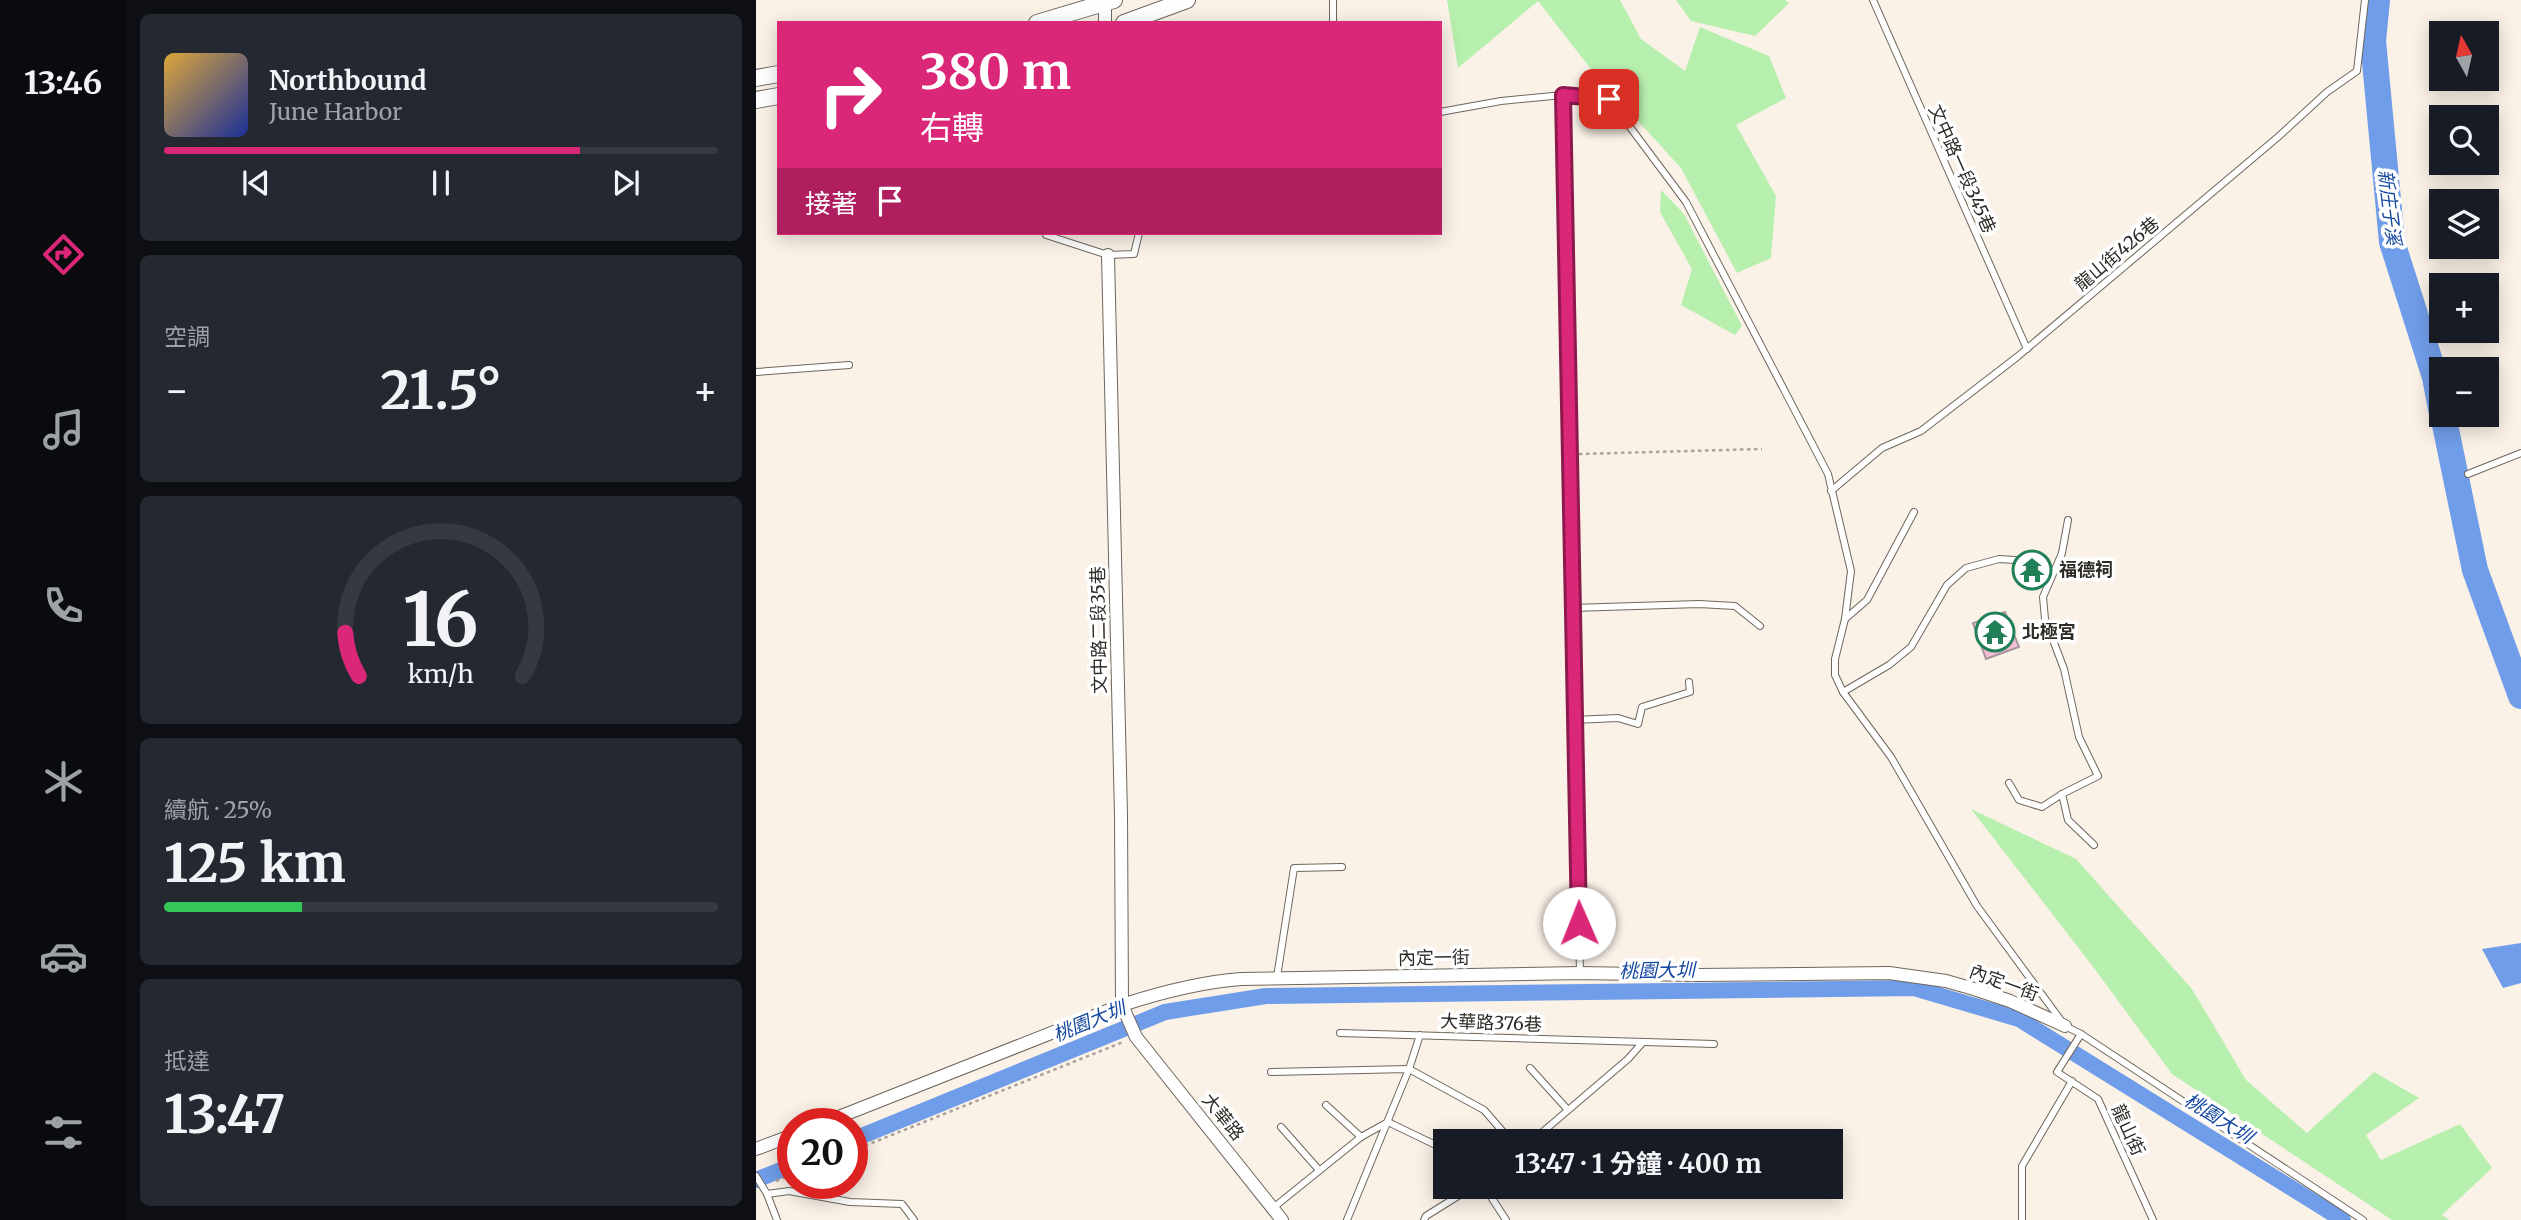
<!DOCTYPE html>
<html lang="zh-TW">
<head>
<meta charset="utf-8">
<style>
  body { margin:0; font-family:Merriweather,"Noto Sans TC",serif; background:#242831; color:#f1f3f6; height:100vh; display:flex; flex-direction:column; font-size:26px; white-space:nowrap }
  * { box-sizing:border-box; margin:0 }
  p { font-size:23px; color:#9ea1a6 }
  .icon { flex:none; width:38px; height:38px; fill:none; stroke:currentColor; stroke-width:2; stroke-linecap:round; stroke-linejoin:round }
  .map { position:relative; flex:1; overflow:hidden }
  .sheet { display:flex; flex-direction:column; gap:14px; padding:14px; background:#0d0f14; width:630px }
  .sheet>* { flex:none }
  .hud { position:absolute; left:21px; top:21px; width:665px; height:214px; border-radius:0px; box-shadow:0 4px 18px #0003; background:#db2777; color:#fff; overflow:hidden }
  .needle { width:46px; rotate:352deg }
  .controls { position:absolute; left:1673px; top:21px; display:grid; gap:14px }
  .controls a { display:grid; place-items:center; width:70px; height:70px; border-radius:0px; background:#171b24; box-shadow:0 4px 18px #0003; font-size:35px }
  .speed { position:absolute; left:21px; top:1108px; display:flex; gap:14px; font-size:35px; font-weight:700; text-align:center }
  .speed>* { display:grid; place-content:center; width:91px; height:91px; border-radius:50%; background:#171b24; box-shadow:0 4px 18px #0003; line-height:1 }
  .speed .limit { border:10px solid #d22; background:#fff; color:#111 }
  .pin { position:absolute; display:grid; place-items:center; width:60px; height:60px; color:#fff; margin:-30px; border-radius:14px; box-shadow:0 4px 10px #0006 }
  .me { position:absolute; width:77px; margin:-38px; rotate:359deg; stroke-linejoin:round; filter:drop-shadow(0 0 5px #0008) }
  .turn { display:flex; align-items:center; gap:24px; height:147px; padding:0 28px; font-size:32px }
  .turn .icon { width:91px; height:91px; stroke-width:2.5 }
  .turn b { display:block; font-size:49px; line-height:60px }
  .then { display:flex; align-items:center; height:66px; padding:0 28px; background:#0003; gap:14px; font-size:26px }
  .big { font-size:52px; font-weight:700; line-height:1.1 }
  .sheet .card { flex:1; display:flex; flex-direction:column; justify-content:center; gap:10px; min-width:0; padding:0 24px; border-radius:10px; background:#242831 }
  .sheet .dial { align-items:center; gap:0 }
  .dial svg { height:182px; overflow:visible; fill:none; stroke:#363941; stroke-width:7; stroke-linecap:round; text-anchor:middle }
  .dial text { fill:#f1f3f6; stroke:none }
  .song { display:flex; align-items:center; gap:21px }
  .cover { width:84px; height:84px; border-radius:10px; background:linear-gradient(135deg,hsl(40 70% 55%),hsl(230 70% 35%)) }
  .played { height:7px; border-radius:4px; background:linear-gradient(90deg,#db2777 75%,#363941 75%) }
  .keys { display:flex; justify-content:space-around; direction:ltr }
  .heat { display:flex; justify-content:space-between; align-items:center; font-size:38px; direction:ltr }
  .charge { height:10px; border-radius:5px; background:linear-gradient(90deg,#34c759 25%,#363941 0) }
  .trip { position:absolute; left:677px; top:1129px; width:410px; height:70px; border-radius:0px; background:#171b24; box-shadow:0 4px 18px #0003; font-weight:700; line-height:70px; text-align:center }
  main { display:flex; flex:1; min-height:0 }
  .dock { display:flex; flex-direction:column; width:126px; justify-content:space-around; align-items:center; background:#090b0e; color:#9ea1a6 }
  .dock .icon { width:49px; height:49px }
  .dock .active { color:#db2777 }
  .dock b { font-size:32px; color:#f1f3f6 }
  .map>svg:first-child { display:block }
</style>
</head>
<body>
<main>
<nav class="dock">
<b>13:46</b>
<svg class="icon active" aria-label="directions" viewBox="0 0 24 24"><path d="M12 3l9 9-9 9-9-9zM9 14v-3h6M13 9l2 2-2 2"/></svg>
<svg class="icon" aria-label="music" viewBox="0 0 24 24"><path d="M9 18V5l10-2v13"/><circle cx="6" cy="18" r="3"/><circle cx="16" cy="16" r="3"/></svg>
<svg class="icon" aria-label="phone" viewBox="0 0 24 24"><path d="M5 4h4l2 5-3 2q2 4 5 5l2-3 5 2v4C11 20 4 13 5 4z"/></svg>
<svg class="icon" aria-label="climate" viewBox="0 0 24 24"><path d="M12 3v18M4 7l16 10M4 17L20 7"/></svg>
<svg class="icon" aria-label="car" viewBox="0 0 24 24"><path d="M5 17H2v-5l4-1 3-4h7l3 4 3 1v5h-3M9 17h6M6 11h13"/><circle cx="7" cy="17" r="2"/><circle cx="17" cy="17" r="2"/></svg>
<svg class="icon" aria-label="filters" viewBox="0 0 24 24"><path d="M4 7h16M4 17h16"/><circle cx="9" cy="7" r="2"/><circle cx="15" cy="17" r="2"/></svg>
</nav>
<section class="sheet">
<div class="card">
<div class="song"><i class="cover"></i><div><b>Northbound</b><p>June Harbor</p></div></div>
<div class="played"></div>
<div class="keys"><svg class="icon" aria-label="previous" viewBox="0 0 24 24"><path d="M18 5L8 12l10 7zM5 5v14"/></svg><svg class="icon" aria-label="pause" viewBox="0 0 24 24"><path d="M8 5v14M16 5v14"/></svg><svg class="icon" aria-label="next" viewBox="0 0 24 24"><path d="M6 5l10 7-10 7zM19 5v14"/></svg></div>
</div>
<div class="card"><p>空調</p>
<div class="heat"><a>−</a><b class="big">21.5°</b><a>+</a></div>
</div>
<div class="card dial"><svg viewBox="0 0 100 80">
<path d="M14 69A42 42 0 1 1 86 69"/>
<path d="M14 69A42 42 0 0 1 8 50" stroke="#db2777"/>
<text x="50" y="56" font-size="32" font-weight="700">16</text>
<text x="50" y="72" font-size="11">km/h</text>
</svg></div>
<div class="card"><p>續航 · 25%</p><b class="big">125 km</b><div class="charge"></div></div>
<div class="card"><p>抵達</p><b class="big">13:47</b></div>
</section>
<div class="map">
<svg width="1765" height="1220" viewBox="0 0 1765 1220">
  <rect width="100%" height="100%" fill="#faf1e7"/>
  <g fill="#b7efae">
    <path d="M691,0h173l21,39 44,32 15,-44 69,29 17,42 -50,27 40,71 -5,62 -34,15 -56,-105 -87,-95 -56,-72 -80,67z"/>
    <path d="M920,0h109l4,3 -34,33 -64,-15z"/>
    <path d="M905,190l23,24 58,112 -7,9 -54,-30 11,-36 -32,-57z"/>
    <path d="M1215,809l105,50 116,130 54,91 61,53 67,-61 45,26 -53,37 15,25 79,-36 32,44 -50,47 7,5h-57l-220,-146 -78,-106z"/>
  </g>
  <path fill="#709de9" d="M1765,943v40l-18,5 -21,-39z"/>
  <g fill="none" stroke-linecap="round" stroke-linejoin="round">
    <g stroke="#709de9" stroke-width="16">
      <path d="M96,1140l313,-128 101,-16 648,-8 105,31 324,201"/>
      <path d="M0,1180l37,-15"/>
    </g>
    <g stroke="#709de9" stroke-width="26">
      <path d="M1621,0l-4,41 19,201 43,135 6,32"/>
      <path d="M1687,415l32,155 46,126"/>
    </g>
  </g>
  <g fill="#f5bcd6" stroke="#a3979c" stroke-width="2">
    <path d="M1262,566l10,1 15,7 -6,9z"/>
    <path d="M1249,612l14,35 -33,12 -13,-36z"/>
  </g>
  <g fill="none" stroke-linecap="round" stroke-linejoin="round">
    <defs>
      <g id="service">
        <path d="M1117,0l154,349"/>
        <path d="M577,23v-23"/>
        <path d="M807,95l17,878"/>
        <path d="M684,112l61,-11 62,-6 46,4 77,103 142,272 23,97 -6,48 -10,40v16l8,17 48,65 86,149 88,120 16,8 282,186"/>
        <path d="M290,233v2l62,20 26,-1 5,-21"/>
        <path d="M0,372l93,-7"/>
        <path d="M1712,474l53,-21"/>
        <path d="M1075,491l51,-43 39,-17 96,-74 261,-220 49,-45 30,-21 8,-71"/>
        <path d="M1312,520l-6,33 -19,44 2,22 19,50 15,68 19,39 -36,18 6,26 26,25"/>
        <path d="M816,608l127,-4 36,2 25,20"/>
        <path d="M1089,619l22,-19 47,-88"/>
        <path d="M1087,692l46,-27 22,-18 36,-62 19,-17 33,-9 31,2 22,12"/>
        <path d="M818,720l44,-2 20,6 4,-17 48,-15 -1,-10"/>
        <path d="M1253,783l10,17 23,7 20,-13"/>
        <path d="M521,977l17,-109 48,-1"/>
        <path d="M584,1033l374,11"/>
        <path d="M1325,1034l-24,38 41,27 55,121"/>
        <path d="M774,1068l38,42"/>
        <path d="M515,1072l138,-3 75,41 27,31"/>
        <path d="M570,1105l35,32"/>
        <path d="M632,1122l58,28"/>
        <path d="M525,1127l38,43"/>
        <path d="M776,1141l96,-82 15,-17"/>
        <path d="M0,1176l11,18 22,-3 61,11 52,2 12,16"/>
        <path d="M728,1186l22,34"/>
        <path d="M11,1194l10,26"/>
        <path d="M517,1208l88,-71 27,-15"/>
        <path d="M591,1220l62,-151 11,-34"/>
        <path d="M668,1220l2,-4 48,-30"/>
        <path d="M1266,1220v-54l50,-85"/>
      </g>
      <g id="minor">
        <path d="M349,0v23"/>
        <path d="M352,255l13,560 1,190 14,32 146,183"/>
        <path d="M65,1124l301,-119c40,-13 78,-23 119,-26l339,-6 116,2 193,-2 57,8 28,8 36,12 55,25"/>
        <path d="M0,1149l37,-14"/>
      </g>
      <g id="tertiary">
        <path d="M281,23l77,-23"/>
        <path d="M368,23l63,-23"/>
        <path d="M0,78l23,-4"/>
        <path d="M0,100l23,-4"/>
      </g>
    </defs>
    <use href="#service" stroke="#6e665d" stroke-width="8"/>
    <use href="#minor" stroke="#6e665d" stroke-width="14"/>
    <use href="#tertiary" stroke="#6e665d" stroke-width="18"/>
    <g stroke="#aaa39b" stroke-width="2.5" stroke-dasharray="3.5 3.5" stroke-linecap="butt">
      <path d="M823,454l183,-5"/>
      <path d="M96,1151l271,-109"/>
      <path d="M20,1181l17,-7"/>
    </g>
    <use href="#service" stroke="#fff" stroke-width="6"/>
    <use href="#minor" stroke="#fff" stroke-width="12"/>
    <use href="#tertiary" stroke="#fff" stroke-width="16"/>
  </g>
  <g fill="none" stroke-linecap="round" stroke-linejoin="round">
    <defs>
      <path id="route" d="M823,923l-16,-828 46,4"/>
    </defs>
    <use href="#route" stroke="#8e194d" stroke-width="18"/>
    <use href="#route" stroke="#db2777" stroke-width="12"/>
  </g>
  <defs>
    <symbol id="temple-ring" viewBox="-11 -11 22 22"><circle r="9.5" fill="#fff" stroke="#218058" stroke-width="1.5"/><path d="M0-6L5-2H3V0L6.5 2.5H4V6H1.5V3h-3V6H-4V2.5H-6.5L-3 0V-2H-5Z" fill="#218058"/></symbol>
  </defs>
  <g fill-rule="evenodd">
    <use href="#temple-ring" x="1254" y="548" width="44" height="44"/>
    <use href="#temple-ring" x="1217" y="610" width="44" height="44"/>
  </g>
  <g text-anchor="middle" stroke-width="7" stroke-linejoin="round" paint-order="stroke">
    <g font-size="18" fill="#2e2b27" stroke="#fff">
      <text transform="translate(1206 169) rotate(66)" y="6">文中路一段345巷</text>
      <text transform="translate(1361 254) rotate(-40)" y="6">龍山街426巷</text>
      <text transform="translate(343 630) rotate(-91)" y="6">文中路二段35巷</text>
      <text transform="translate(678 958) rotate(-1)" y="6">內定一街</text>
      <text transform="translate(1248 983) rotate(20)" y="6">內定一街</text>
      <text transform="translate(735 1023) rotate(2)" y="6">大華路376巷</text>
      <text transform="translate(467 1117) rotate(51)" y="6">大華路</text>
      <text transform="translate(1372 1130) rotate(65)" y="6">龍山街</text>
    </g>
    <g font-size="18" font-weight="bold" fill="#2e2b27" stroke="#fff" text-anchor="start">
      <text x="1303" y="576">福德祠</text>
      <text x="1266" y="638">北極宮</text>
    </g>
    <g font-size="19" font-style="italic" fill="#14479f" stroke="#fff">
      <text transform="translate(1634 207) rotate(83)" y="7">新庄子溪</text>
      <text transform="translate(901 970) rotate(-1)" y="7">桃園大圳</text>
      <text transform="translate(333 1021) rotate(-22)" y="7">桃園大圳</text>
      <text transform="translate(1463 1118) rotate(32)" y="7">桃園大圳</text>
    </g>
  </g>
</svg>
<div class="controls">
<a><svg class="needle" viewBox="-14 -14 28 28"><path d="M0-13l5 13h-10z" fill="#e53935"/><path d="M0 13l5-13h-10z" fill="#9ea1a6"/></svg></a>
<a><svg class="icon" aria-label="search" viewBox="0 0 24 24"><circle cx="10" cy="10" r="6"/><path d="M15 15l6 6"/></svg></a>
<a><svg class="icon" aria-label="layers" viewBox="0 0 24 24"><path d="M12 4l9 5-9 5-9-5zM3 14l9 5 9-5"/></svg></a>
<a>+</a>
<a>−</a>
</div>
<div class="speed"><div class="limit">20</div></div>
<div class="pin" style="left:853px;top:99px;background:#d93025"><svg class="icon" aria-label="arrive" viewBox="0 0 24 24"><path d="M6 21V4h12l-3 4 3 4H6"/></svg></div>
<svg class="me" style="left:823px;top:923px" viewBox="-20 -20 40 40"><circle r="19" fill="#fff"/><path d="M0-13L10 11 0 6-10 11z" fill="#db2777"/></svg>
<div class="trip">13:47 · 1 分鐘 · 400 m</div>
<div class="hud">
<div class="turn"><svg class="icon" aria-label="right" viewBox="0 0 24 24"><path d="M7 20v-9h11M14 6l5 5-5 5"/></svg><div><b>380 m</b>右轉</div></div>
<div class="then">接著<svg class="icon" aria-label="arrive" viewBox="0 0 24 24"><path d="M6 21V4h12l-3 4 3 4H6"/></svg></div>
</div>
</div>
</main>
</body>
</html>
